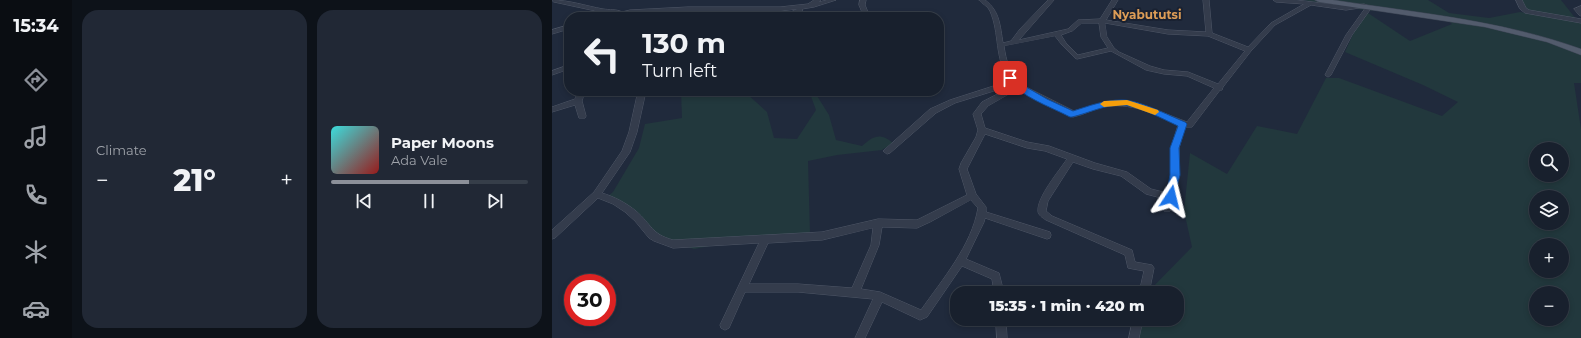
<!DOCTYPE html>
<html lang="en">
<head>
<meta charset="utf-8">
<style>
  body { margin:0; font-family:Montserrat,sans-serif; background:#212835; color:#f1f3f6; height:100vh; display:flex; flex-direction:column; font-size:15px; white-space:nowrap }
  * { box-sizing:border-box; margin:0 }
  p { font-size:13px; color:#9fa3aa }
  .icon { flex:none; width:22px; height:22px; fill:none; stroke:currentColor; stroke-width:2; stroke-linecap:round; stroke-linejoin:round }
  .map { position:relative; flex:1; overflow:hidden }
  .drawer { display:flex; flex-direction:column; gap:10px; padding:10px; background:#0d1219; width:480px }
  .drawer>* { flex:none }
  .hud { position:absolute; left:12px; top:12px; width:380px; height:84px; border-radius:16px; box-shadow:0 2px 6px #0003,0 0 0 1px #363e49; background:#18202d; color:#f1f3f6; overflow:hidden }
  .controls { position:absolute; left:977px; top:142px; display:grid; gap:8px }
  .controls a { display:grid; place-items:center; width:40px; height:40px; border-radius:50%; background:#18202d; box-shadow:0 2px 6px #0003,0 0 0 1px #363e49; font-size:20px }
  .speed { position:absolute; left:12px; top:274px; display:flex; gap:8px; font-size:20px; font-weight:700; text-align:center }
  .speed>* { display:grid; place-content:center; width:52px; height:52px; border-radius:50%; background:#18202d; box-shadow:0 2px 6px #0003,0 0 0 1px #363e49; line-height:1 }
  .speed .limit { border:6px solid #d22; background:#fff; color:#111 }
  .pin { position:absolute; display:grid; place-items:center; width:34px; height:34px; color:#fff; margin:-17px; border-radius:8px; box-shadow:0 2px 6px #0006 }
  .me { position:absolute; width:44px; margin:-22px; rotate:10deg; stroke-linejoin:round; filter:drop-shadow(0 0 3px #0008) }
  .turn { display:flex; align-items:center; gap:14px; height:84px; padding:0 12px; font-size:18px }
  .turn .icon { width:52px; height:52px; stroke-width:2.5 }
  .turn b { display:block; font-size:28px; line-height:34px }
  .big { font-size:30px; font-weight:800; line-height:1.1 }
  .drawer .card { flex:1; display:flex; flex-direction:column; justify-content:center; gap:6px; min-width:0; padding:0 14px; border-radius:16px; background:#212835 }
  .song { display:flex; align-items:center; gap:12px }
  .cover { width:48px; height:48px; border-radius:6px; background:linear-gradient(135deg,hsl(180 70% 55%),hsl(0 70% 35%)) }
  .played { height:4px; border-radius:2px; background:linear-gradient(90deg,#8c9099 70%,#363e49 70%) }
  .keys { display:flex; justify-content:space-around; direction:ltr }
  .heat { display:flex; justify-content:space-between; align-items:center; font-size:22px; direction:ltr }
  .drawer .tiles { flex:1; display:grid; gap:10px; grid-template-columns:repeat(2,1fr) }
  .trip { position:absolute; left:398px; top:286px; width:234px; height:40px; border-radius:16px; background:#18202d; box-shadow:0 2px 6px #0003,0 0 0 1px #363e49; font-weight:800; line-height:40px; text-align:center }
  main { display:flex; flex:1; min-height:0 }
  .menu { display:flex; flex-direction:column; width:72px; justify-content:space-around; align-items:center; background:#0a0d12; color:#9fa3aa }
  .menu .icon { width:28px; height:28px }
  .menu .selected { color:#8c9099 }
  .menu b { font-size:18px; color:#f1f3f6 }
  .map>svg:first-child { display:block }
</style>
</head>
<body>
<main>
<nav class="menu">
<b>15:34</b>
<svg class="icon selected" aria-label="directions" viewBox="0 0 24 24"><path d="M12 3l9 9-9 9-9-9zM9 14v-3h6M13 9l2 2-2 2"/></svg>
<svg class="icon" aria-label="music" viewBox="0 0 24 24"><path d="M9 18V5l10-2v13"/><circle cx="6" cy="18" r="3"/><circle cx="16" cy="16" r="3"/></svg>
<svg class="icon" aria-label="phone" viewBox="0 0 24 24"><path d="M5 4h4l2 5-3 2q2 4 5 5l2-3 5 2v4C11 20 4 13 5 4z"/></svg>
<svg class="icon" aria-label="climate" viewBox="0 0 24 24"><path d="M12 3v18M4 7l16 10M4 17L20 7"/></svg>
<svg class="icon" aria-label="car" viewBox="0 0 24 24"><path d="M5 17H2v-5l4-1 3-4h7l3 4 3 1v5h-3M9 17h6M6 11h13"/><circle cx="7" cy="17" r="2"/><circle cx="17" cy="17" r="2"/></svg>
</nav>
<section class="drawer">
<div class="tiles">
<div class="card"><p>Climate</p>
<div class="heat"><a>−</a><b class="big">21°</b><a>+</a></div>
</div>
<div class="card">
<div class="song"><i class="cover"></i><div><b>Paper Moons</b><p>Ada Vale</p></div></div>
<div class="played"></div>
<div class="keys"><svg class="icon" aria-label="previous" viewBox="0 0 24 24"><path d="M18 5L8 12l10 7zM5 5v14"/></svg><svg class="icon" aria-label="pause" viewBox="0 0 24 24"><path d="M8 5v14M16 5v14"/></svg><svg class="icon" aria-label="next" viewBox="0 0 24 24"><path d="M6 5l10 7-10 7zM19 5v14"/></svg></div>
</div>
</div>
</section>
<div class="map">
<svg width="1029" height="338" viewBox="0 0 1029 338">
  <rect width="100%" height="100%" fill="#202a3c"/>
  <g fill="#22383d" fill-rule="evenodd">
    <path d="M751,0h125l21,13 40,5 31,-6 61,11v60h-7l7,46v209h-449l5,-19h40v-26h-30l45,-46 -8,-36 6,-58 37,21 30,-48 40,8 29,-56h13l103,38 16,-14 -35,-17 -78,-33 19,-42zM826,10l72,12 2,2 -42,17 -45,-30zM984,149h26v26h-26zM984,197h26v26h-26zM984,245h26v26h-26zM984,293h26v26h-26z"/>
    <path d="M965,0h44l15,19 -54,-9z"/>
    <path d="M129,91h60l5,2 21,19 7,26 23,1 19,-29 -7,-19h5l15,24 7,25 26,6c11,-10 18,-14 31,-3l-11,7 -45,5 -29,6 2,73 -69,6 -47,9 -41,-14 -46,-38 6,-5 26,-44 6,-24 37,-6z"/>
  </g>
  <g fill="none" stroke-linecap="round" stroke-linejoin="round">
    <defs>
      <g id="minor">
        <path d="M0,0c17,0 34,6 51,9 6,1 14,0 19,3l8,-2 58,-3h92l28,-3 6,-4h7l-2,2 8,-2h9l-22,7 -12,2 1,1 -1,1 -14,6h-8l17,-8 -17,2h-92l-58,3 -15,3h-11l11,-3 -10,-1 -51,-11z"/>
        <path d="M308,0h6l-1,5 5,12h-6l-5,-12z"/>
        <path d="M427,0h6c15,11 15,26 18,43l8,-2 9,-12 28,-29h6l-35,40 49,-11 10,-9 22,-1 12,-19h6l-12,20 62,10 38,2 -3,-32h6l3,33 36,14 23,-24 33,-19 -28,-2 -3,-2h23l50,6 18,-2 8,3 -20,28 -21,40 -3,2 -3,-2 21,-40 20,-28 -20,3 -35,-5 -36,20 -24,26 -28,36 -1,3h-2l-28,37h-7l-6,21v27l-5,20 1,2 -5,14h-6l-1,-2 2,-10 -19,-5 -25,-18 -28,-7 -20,-7 -25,39 -2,10 6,5 80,34 3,12 17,3 2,3 -5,25h-10l5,-22 -16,-3 -3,-13 -79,-35c-3,-2 -8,-5 -8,-9 -1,-14 21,-40 29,-52l-22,-8 -18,-3 -42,-14 -18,35 9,25 10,13v5l64,20 1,3 -1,3 -3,1 -62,-21 -1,4 -18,37 33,14 5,20h-10l-2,-14 -30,-13 -35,51 -7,3 -38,-18 -17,36h-10l18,-39 -75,-7h-53l-16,36 -4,2 -4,-2 -1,-3 39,-82 -86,5 -19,-7 -5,-3 -14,-17 -10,-9 -12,-8 -15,-6 -43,40 -3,1v-9l42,-38 28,-41 7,-19 9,-41h8l-9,41 -7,20 -28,41c13,4 24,10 34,18 16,14 15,23 37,29l149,-8 56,-13 39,1 50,-25 -8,-26 2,-6 15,-26 2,-7 -5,-16 9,-12 31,-16v-1l-58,18 -19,10 -46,40 -3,1 -4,-3 47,-42 20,-9 59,-19c-15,-24 -9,-47 -19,-70 -2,-5 -8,-7 -11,-11zM530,23h17l2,14 7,11 -30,7 -12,-12 -5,-8 11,-4zM553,23l63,11 40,2 37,15 -27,33 -30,-12 -24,-2 -14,-4 -31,-14 -5,-4 -7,-11zM503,36l7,9 13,13 2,1 34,-8 35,19 18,4 23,2 27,12 -27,34 -41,-16 -23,-5 -21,2 -28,8 -54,-27c-10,-10 -14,-23 -16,-38zM466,89l55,28c11,-2 20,-8 30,-10 27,-5 51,6 75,18l-7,23v27l-4,18 -16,-4 -24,-17 -32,-9 -46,-17 -22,-4 -42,-14 -4,-14 7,-8zM419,200l7,8c-6,37 -36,72 -57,102l-41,-18 -19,-3 18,-44 3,-18 35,1 13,-6zM321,228l-2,17 -19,43 -54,-4h-49l19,-41 54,-3z"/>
        <path d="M964,0h6l4,8 3,2 52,9v4l-56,-10 -5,-4z"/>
        <path d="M1029,6v10l-2,-1 -5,-6z"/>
        <path d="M17,25v4l-17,5v-4z"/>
        <path d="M17,65v4l-17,6v-4z"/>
        <path d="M25,91h8l-3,10 4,15 -1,2h-6l-4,-13 -23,7v-5l23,-8z"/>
        <path d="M444,319h10l1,19h-10z"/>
        <path d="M581,319h10l-4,19h-10z"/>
      </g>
      <path id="major" d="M763,0h18c85,13 167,20 248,49v6l-34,-13 -62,-15 -166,-25z"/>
    </defs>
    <use href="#minor" stroke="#4f5767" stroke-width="1"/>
    <use href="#major" stroke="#3d4555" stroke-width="1"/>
    <use href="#minor" fill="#343c4c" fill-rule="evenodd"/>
    <use href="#major" fill="#525b6c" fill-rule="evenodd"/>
  </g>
  <path fill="#1a73e8" stroke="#114b97" d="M458,75l11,9 26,15 26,12c16,-5 31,-11 48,-11 16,-1 49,16 64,22l2,2 -8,24 1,27 -6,24h-6l-2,-2 4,-22v-27l8,-22c-15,-7 -41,-21 -57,-21 -17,0 -32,8 -49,12h-2c-21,-11 -49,-20 -64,-39z"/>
  <path fill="#f59e0b" d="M575,100l31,10 1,2 -4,3 -28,-10 -23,2 -4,-3 4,-3z"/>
  <g text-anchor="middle" stroke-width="4" stroke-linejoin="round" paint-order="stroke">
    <g font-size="12" font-weight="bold" fill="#dc9c56" stroke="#192131">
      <text x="595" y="19">Nyabututsi</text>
    </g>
  </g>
</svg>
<div class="controls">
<a><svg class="icon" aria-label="search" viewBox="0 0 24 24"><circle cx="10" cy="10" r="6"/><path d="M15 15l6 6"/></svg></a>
<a><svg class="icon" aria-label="layers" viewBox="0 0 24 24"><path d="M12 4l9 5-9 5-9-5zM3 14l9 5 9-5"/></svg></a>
<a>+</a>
<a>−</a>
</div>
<div class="speed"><div class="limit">30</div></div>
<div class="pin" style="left:458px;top:78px;background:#d93025"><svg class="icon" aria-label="arrive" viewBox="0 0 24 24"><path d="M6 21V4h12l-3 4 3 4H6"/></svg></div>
<svg class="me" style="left:619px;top:197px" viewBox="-20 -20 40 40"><path d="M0-17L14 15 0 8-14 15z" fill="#1a73e8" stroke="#fff" stroke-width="4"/></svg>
<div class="trip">15:35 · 1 min · 420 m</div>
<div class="hud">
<div class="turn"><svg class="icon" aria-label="left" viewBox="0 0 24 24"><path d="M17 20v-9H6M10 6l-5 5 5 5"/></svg><div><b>130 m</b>Turn left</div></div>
</div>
</div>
</main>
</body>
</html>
